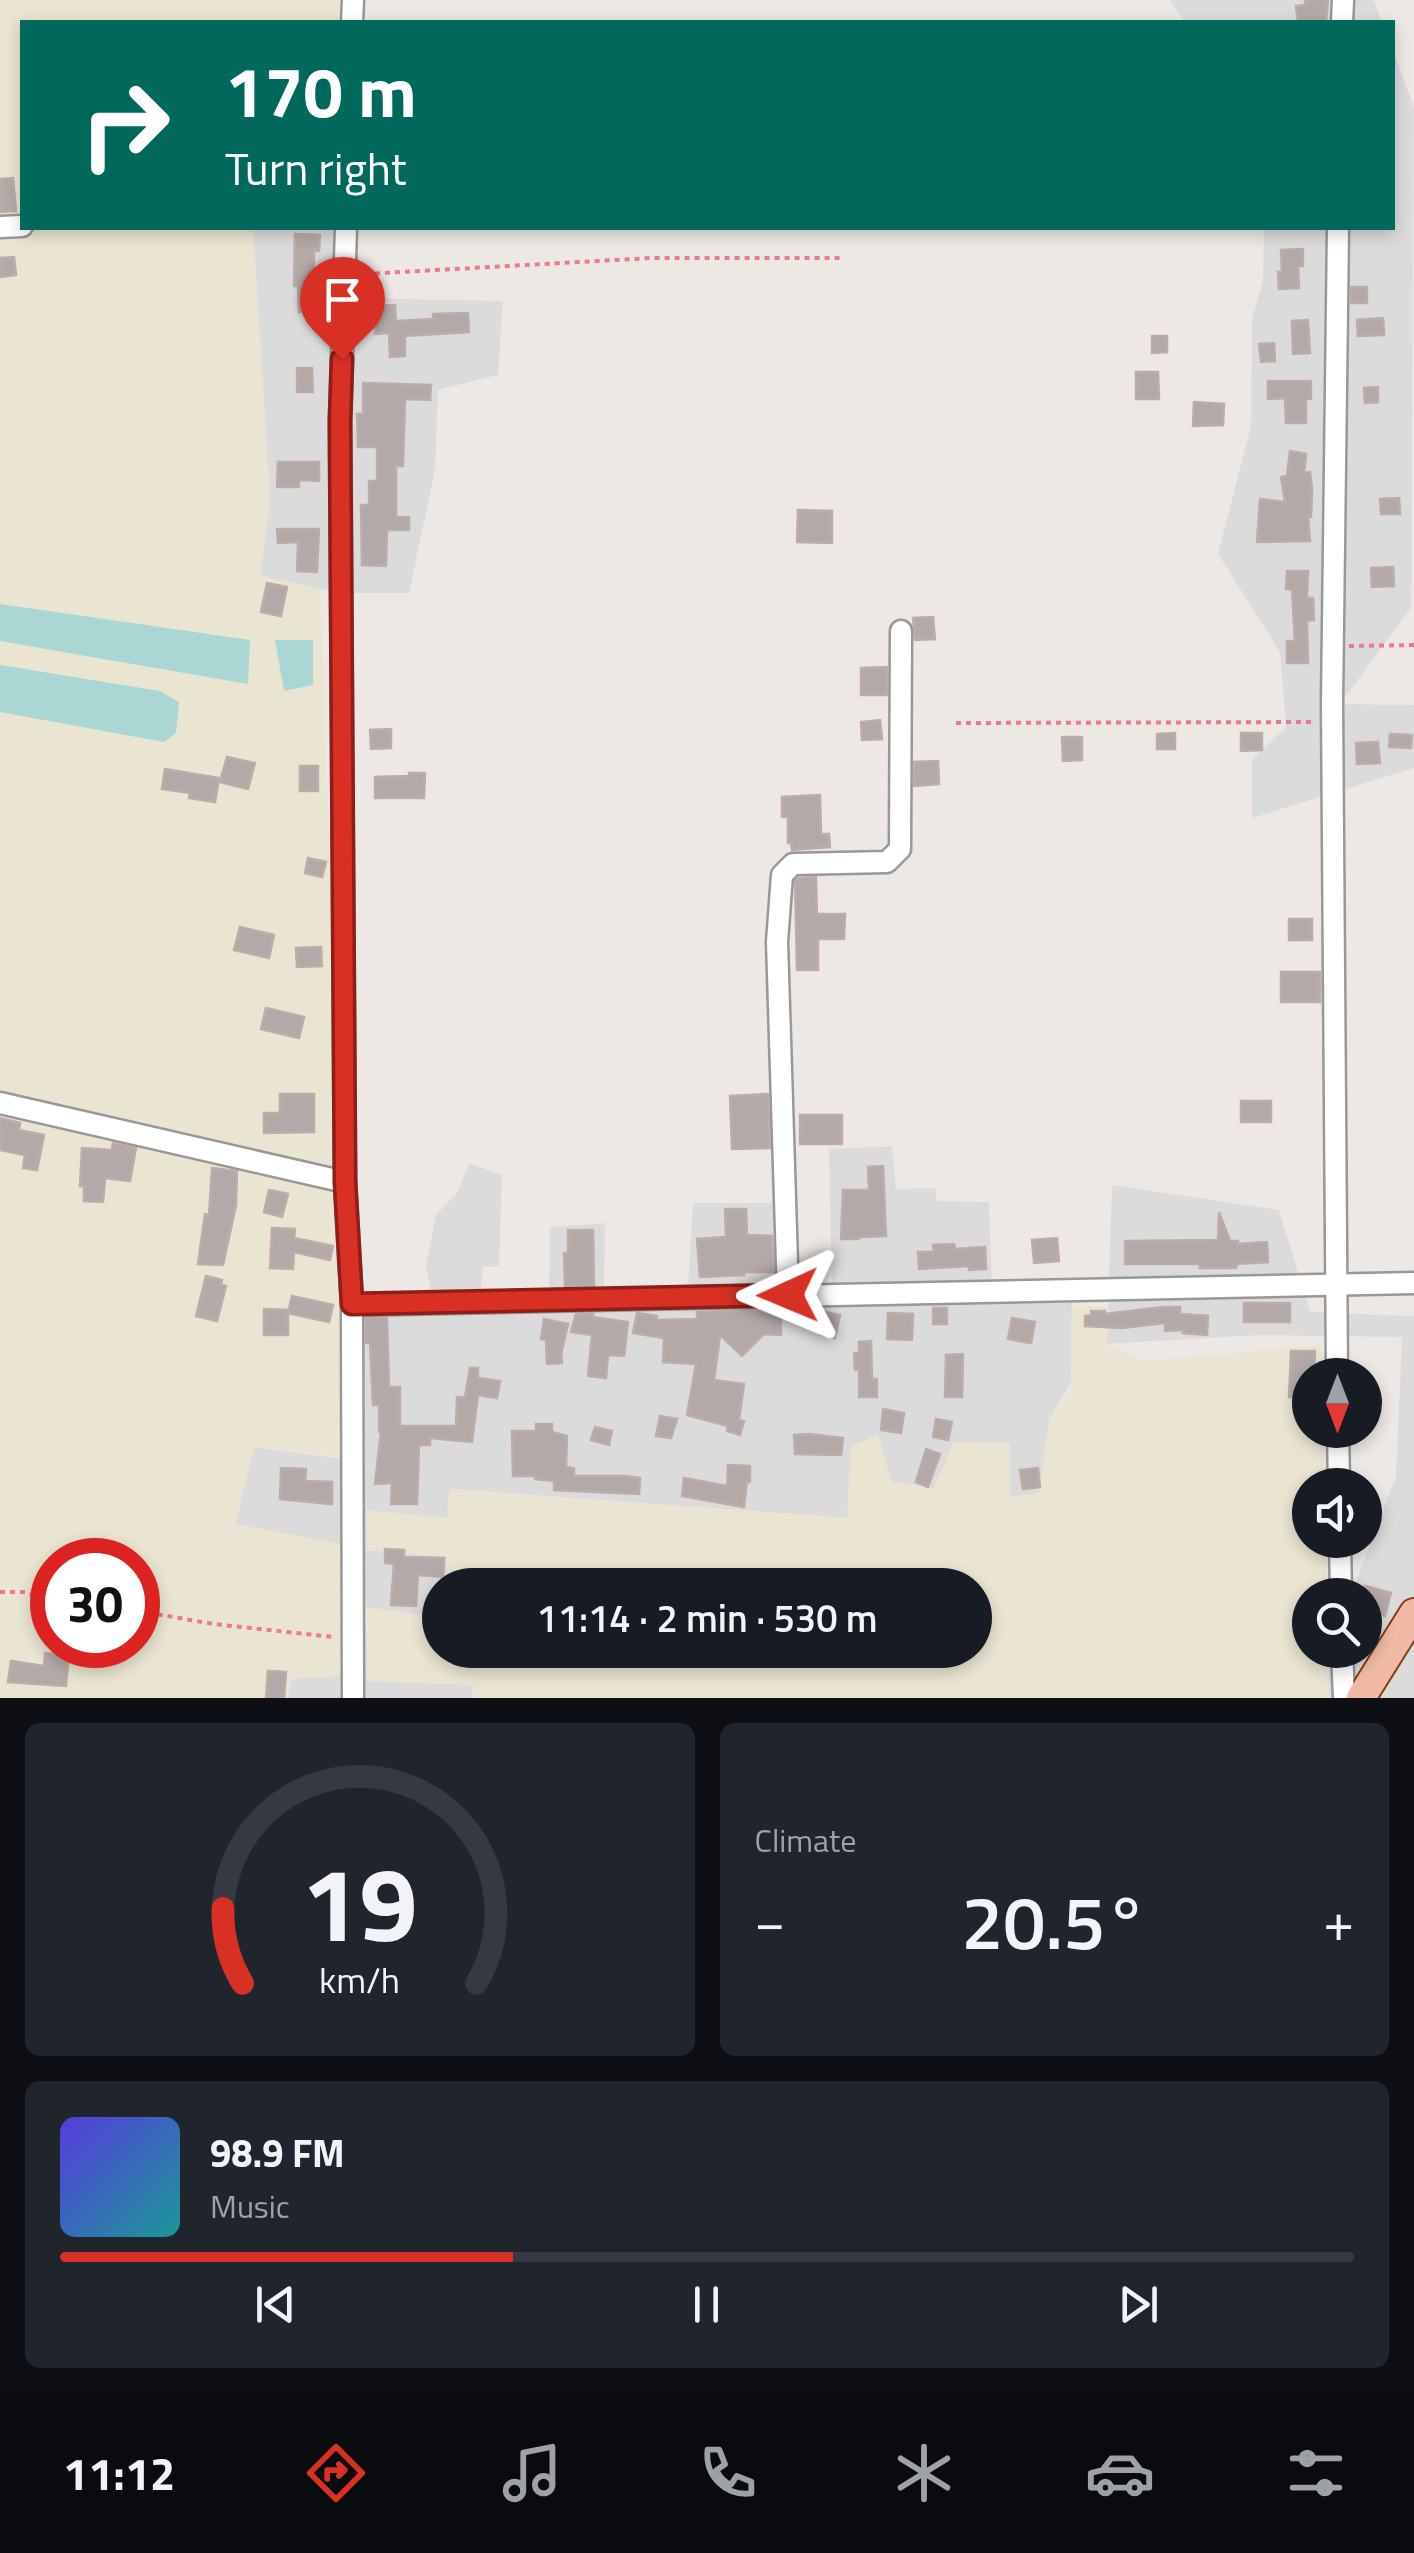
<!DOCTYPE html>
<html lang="en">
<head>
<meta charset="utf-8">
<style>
  body { margin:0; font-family:"Titillium Web",sans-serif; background:#20242c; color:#f1f3f6; height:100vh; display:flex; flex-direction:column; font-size:38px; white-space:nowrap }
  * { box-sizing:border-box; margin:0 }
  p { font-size:32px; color:#9ea1a6 }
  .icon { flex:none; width:55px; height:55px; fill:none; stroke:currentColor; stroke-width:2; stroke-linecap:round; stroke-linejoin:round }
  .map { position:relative; height:1698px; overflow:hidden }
  .drawer { display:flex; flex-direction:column; gap:25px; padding:25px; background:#0d0f14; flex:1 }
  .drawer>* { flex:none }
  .guide { position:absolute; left:20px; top:20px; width:1375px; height:210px; border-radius:0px; box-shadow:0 5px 15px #0003; background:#00695c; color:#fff; overflow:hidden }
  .needle { width:65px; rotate:180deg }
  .buttons { position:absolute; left:1292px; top:1358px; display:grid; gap:20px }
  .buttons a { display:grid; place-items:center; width:90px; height:90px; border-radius:50%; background:#171b24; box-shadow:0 5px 15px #0003; font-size:50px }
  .speed { position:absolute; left:30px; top:1538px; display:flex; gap:20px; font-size:50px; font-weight:700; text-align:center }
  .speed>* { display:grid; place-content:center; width:130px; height:130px; border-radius:50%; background:#171b24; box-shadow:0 5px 15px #0003; line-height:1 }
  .speed .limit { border:15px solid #d22; background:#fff; color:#111 }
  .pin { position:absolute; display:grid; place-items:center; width:85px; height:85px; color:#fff; margin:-102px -42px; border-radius:50% 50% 50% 0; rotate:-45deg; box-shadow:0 0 10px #0007 }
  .pin .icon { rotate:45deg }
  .me { position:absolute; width:110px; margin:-55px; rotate:269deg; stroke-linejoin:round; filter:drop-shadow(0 0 8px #0008) }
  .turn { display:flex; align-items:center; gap:35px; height:210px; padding:0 40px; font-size:45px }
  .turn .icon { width:130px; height:130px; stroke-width:2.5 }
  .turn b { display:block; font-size:70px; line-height:85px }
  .big { font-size:75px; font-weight:600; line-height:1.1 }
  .drawer .tile { flex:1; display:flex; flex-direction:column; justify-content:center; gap:15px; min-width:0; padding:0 35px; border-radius:15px; background:#20242c }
  .drawer .dial { align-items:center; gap:0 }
  .dial svg { height:260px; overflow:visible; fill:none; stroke:#363941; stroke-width:7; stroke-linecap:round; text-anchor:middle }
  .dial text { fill:#f1f3f6; stroke:none }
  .song { display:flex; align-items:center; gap:30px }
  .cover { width:120px; height:120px; border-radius:15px; background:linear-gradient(135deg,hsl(250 70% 55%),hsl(180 70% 35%)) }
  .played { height:10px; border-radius:5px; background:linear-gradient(90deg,#d93025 35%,#363941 35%) }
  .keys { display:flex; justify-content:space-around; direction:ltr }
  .heat { display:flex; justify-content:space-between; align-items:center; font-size:55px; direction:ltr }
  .drawer .tiles { flex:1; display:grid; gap:25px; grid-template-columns:1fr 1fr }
  .tile:last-child { grid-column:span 2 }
  .trip { position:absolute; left:422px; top:1568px; width:570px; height:100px; border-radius:50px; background:#171b24; box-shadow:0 5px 15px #0003; font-weight:600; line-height:100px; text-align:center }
  .dock { display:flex; height:160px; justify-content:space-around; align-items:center; background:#090b0e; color:#9ea1a6 }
  .dock .icon { width:70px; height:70px }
  .dock .current { color:#d93025 }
  .dock b { font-size:45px; color:#f1f3f6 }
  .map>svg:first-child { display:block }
</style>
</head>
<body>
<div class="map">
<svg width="1414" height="1698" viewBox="0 0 1414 1698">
  <rect width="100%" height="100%" fill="#eee8e5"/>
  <g fill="#dcdbdb">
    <path d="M1171,0h203l8,22h-196l-13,-16z"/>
    <path d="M1393,50l21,58 -3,500 -71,96 74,1v63l-162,50v-58l34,-33 -6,-75 -62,-98 33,-128 1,-107 11,-39 1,-52h128z"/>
    <path d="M253,228h101v70l149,3 -5,74 -60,15 -3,80 -26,123h-68l-81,-16 10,-76z"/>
    <path d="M892,1146l4,43 39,-1 2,13 52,1 3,88 80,-1 -1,93 -22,38 -9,73 -30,4 -1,-54 -55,-1 -20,46 -43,-6 -13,-47 -27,11 -3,72 -398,-29 -2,29 -81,32 81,7 -2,28h-6v32l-74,-9 108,77 -2,13h-184l3,-19 -56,-154 19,-78 98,13v-155l80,-8 -6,-32 10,-50 21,-22 12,-30 33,12 -3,91 -16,1 -4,34 70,-1 1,-73 55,-4 -1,76 84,-12 5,-84h92v92h47l-3,-146z"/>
    <path d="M1112,1185l167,25 31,102 104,4v382h-92l12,-48h31v-55h-14l45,-119 6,-139 -142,-2 -153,9z"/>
  </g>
  <g fill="#eae5d2" fill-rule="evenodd">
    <path d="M0,0h340l-1,22h-317v206h231l17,273 -10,75 60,12 18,505 3,364 -87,-10 -19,77 106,20v132l-50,3 -3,19h-288zM52,1560h86v85h-86z"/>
    <path d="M1072,1306h35v38l37,17 178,-16v30h-12v55h13l1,55h-14v55h16l1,55h-17v55h18l1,48h-857l1,-13 -106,-4 -1,-74 74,10v33h535v-65h-529l1,-28 -80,-7v-40l80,8 2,-29 398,29 4,-72 27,-11 13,47 43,6 20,-46 56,1v54l29,-4 10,-73 22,-32z"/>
  </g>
  <g fill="#aad6d3">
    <path d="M0,604l250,36 -2,44 -248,-43z"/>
    <path d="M275,640h38v45l-29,6z"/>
    <path d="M0,665l160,26 19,11 -3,31 -12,9 -164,-30z"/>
  </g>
  <g fill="#b3a9a8" stroke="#beaca9" stroke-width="2.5">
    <path d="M1305,0h23l-2,22h-28l-2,-16 9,-1z"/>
    <path d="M13,178l3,33 -16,1v-33z"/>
    <path d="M295,234l25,1 -1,16 -5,-1v39l2,22 -17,1 -1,-26h-4z"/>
    <path d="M1303,249v17h-5l1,22 -20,1 -1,-17h4l-1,-22z"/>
    <path d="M14,257l2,18 -16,2v-19z"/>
    <rect x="1351" y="287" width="16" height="16"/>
    <path d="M395,305l1,16 37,-2v-5l35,-1 1,19 -64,4v20l-15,1 -1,-24 -14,1 -1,-28z"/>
    <path d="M1383,318l1,17 -26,1 -1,-16z"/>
    <path d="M1308,320l2,33 -17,1 -1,-33z"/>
    <path d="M1152,336h15v16l-15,1z"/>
    <path d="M1274,343l1,18 -14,1 -2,-18z"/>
    <path d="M297,368h15l1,24h-16z"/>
    <path d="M1136,372h22l1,27h-23z"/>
    <path d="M1268,381h43v18h-5v24h-20l-1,-25 -17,1z"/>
    <path d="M363,383l68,2 -1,15 -25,-1 -2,67h-7v51h13v13h-22l-1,36 -24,-1 -1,-60h8v-24h8v-34h-19l-1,-33h6z"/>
    <path d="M1378,387v15l-13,1 -1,-15z"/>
    <path d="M1194,402l30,2 -1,21 -30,1z"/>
    <path d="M1290,451l16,3 -2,19 6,-1 2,17 -1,28h-3l2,24 -53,1 3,-43 25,3 -4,-25 6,-1z"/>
    <path d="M278,462h41v19l-20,-1v7h-22z"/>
    <path d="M1399,498l1,16h-19l-1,-15z"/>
    <path d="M798,510l34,1v32l-35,-1z"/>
    <path d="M277,529h42l-2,43 -20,-1 1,-29 -20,1z"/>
    <path d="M1393,567l1,19 -22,1 -1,-19z"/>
    <path d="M1287,571h21l-1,27h6l1,22 -7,1 1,42h-21v-22h8l-3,-51 -6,-1z"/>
    <path d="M267,583l20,4 -6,29 -20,-4z"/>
    <path d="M933,617l2,22 -20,1 -2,-22z"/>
    <path d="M887,667v28h-26v-27z"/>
    <path d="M880,720l2,19 -20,1 -1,-18z"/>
    <path d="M391,729v19l-20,1 -1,-19z"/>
    <path d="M1175,733v16h-18v-15z"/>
    <path d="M1241,733h21v17l-21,1z"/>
    <path d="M1390,734l22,1 -1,13 -22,-1z"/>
    <path d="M1062,737h20v23l-19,1z"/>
    <path d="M1378,742l2,21 -23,1 -1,-21z"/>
    <path d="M227,757l28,6 -7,26 -28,-7z"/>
    <path d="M938,761l1,23 -25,2v-24z"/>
    <rect x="300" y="766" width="18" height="25"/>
    <path d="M165,769l54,9 -4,24 -26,-4 1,-5 -28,-4z"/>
    <path d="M409,773h16l-1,25h-49v-21l34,-1z"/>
    <path d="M820,795l1,39h8l1,13 -38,3 -1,-7h-3v-26h-6v-20z"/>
    <path d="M308,858l18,4 -4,15 -17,-4z"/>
    <path d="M816,877l1,37h28l-1,25h-26v31h-21l-2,-89 4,-3z"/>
    <rect x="1289" y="919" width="23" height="21"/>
    <path d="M240,927l34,8 -5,23 -35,-8z"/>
    <path d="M321,947l1,19 -25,1 -1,-19z"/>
    <rect x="1281" y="972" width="39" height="30"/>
    <path d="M266,1008l38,9 -5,21 -38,-9z"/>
    <path d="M280,1094h34v38l-50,1v-20h16z"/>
    <path d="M768,1094l2,54 -38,1 -2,-53z"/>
    <rect x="1241" y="1101" width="30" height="21"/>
    <rect x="800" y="1115" width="42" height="29"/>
    <path d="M0,1118l20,5 -1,7 25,5 -7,35 -14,-2 2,-13 -25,-5z"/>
    <path d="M113,1143l23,5 -6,33 -25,-3 -2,24 -19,-1v-15h-4l2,-38 30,2z"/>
    <path d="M883,1166l3,70 -27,1v2h-18l2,-49h26l-1,-23z"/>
    <path d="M212,1168l25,3 -1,34 -13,60 -25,-1 7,-50 4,1z"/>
    <path d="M269,1190l19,4 -6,23 -18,-5z"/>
    <path d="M725,1209h21l1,26 25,1 2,36h-30v3l-44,2 -3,-38 29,-2z"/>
    <path d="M1219,1212l11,29h8v3l29,-2 1,20 -31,2 -1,4h-36v-4h-75v-23l93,-1z"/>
    <path d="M272,1228l23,1 -1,9 39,8 -3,14 -36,-8 -1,17 -23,-1z"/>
    <path d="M568,1230h25l1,56 -29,1 -1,-34h4z"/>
    <path d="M1057,1238l2,23 -25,2 -2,-23z"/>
    <path d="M954,1244l1,5 30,-2 1,22 -17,1v-4l-50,3 -1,-17h16l-1,-7z"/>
    <path d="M206,1276l16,4 -1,5 5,1 -9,35 -21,-5z"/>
    <path d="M292,1296l41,9 -4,17 -41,-9z"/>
    <rect x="1244" y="1303" width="46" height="19"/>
    <path d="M1164,1307h16v7l28,2 -1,19 -24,-2v-3l-18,1v-8l-43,5 -37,-2v-10l7,-1 -1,-4h14v3z"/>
    <rect x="933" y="1308" width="14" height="16"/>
    <path d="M264,1309l24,1v25h-24z"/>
    <path d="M750,1310l31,3v22l-17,-1 -22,22 -22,-21 -6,45 30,4 -5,36 5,1 -4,14 -13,-4 1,-5 -41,-11 9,-51 -33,-2 1,-24 -31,-5 4,-20 20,3 -1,4 41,-1v-7z"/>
    <path d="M825,1312l15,3 -5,23 -15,-4z"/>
    <path d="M888,1313l25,1 -1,26 -25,-1z"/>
    <path d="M576,1314h17l-1,3 36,5 -4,34 -16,-1 -2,23 -18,-2 4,-41 -21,-3z"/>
    <path d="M366,1318h21l2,69h11v39h56l1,-29h8l5,-29h8v10l22,3 -3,17 -19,-3 -6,47 -42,-4v7h-11l-2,59h-26l1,-21 -17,1 6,-52h-2v-27h-6l-3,-62h-4z"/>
    <path d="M1012,1318l23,4 -4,21 -23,-4z"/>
    <path d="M544,1319l24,5 -7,30 1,9 -15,1 -1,-24 -5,-1z"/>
    <path d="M871,1341l1,38h5v18h-18v-28l-4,1 -1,-17h5v-11z"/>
    <path d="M1291,1351h24l-1,24h-4v23l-21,-1z"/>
    <path d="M963,1354l-1,43h-17l1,-42z"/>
    <path d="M883,1409l21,4 -3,20 -20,-3z"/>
    <path d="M660,1416l17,3 -6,19 -15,-2z"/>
    <path d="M936,1419l16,3 -4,18 -15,-3z"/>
    <path d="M536,1424h16v8l15,4 -1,31 8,1v8h51l15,2 -1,16 -85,-4v-9l-19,-2v-3h-22l-1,-45h24z"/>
    <path d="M595,1427l17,4 -3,14 -18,-5z"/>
    <path d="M809,1434l34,4 -2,17 -46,-1 -1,-19z"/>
    <path d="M926,1449l14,5 -12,33 -12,-5z"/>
    <path d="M728,1465l22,1v16h-3l-3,25 -62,-11 2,-18 43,8z"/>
    <path d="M281,1468l25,1 -1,12 27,1v22l-52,-5z"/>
    <path d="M1038,1468l2,19 -17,2 -3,-19z"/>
    <path d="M385,1549l19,1v7l40,1 -1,19 -25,-2 -2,31 -25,-1 3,-41 -9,-1z"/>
    <path d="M1365,1586l26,7 -6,23 -20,-5z"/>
    <path d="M45,1653l24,2 -3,31 -58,-4 3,-21 33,5z"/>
    <path d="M268,1671l18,1 -2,26h-18z"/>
  </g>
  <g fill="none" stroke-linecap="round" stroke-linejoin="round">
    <defs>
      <g id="minor">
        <path d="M352,22l1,-22"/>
        <path d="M1342,22l1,-22"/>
        <path d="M0,227l22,-1"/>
        <path d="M346,228l-6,193 5,761 7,123 1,393"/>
        <path d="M0,1103l345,79"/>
        <path d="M788,1295l-11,-353 5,-67 11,-11 94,-2 13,-13 1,-218"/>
        <path d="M352,1305l1062,-22"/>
        <path d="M1337,1375l-5,-672 6,-475"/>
        <path d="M1338,1430l1,55"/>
        <path d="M1340,1540l1,55"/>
        <path d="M1342,1650l2,48"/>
      </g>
      <path id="major" d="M1361,1698l53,-85"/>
    </defs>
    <use href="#minor" stroke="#989898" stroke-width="25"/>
    <use href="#major" stroke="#873c11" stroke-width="32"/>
    <g stroke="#ea7a91" stroke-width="4" stroke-dasharray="5 5" stroke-linecap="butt">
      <path d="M365,274l286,-16h191"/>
      <path d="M1349,646l65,-1"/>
      <path d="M956,723l360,-1"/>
      <path d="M0,1592h25l27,9"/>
      <path d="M138,1611l76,13 119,13"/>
    </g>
    <use href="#minor" stroke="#fff" stroke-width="20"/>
    <use href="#major" stroke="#f1baa7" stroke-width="28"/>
  </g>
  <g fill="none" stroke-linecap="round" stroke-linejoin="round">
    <defs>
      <path id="route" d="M342,359l-2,62 5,761 7,122 436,-9"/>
    </defs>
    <use href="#route" stroke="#8d1f18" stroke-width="25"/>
    <use href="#route" stroke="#d93025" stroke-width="18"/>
  </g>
</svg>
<div class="buttons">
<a><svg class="needle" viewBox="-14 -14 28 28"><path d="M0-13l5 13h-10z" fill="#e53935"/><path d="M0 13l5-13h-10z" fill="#9ea1a6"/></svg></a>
<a><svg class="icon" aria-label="sound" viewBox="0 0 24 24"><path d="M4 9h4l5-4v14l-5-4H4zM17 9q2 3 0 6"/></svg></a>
<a><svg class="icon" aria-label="search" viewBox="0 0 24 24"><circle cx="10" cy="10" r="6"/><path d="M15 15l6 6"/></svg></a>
</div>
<div class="speed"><div class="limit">30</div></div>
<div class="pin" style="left:342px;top:359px;background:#d93025"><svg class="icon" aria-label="arrive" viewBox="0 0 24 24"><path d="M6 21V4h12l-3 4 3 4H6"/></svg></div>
<svg class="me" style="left:788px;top:1295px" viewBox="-20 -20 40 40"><path d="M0-17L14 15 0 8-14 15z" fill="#d93025" stroke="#fff" stroke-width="4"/></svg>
<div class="trip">11:14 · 2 min · 530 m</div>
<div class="guide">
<div class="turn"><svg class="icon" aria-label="right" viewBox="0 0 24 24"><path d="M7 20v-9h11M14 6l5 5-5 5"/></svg><div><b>170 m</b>Turn right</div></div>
</div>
</div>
<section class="drawer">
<div class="tiles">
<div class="tile dial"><svg viewBox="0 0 100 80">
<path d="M14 69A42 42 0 1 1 86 69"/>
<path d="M14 69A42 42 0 0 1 8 46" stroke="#d93025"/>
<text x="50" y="56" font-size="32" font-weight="700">19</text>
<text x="50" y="72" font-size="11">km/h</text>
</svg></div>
<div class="tile"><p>Climate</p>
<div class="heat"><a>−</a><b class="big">20.5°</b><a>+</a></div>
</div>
<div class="tile">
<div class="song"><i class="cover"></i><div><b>98.9 FM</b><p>Music</p></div></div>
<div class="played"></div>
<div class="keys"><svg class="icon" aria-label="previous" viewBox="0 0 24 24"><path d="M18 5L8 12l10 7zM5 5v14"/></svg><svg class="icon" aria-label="pause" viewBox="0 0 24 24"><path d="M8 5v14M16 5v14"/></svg><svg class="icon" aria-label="next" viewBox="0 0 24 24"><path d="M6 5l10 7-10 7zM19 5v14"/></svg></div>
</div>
</div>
</section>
<nav class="dock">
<b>11:12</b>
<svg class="icon current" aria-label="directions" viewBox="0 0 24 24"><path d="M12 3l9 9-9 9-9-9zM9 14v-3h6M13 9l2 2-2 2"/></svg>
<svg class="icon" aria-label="music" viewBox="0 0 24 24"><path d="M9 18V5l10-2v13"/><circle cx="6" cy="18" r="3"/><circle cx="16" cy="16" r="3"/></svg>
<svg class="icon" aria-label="phone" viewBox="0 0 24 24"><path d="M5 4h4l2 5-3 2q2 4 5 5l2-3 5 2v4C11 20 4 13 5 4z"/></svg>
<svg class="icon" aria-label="climate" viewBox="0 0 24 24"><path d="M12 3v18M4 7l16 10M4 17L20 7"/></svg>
<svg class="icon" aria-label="car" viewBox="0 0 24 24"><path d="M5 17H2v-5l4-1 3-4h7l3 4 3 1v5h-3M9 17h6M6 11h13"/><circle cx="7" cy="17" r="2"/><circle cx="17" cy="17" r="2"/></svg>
<svg class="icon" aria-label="filters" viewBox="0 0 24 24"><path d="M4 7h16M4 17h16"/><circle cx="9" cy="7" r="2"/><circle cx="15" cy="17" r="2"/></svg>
</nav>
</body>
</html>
